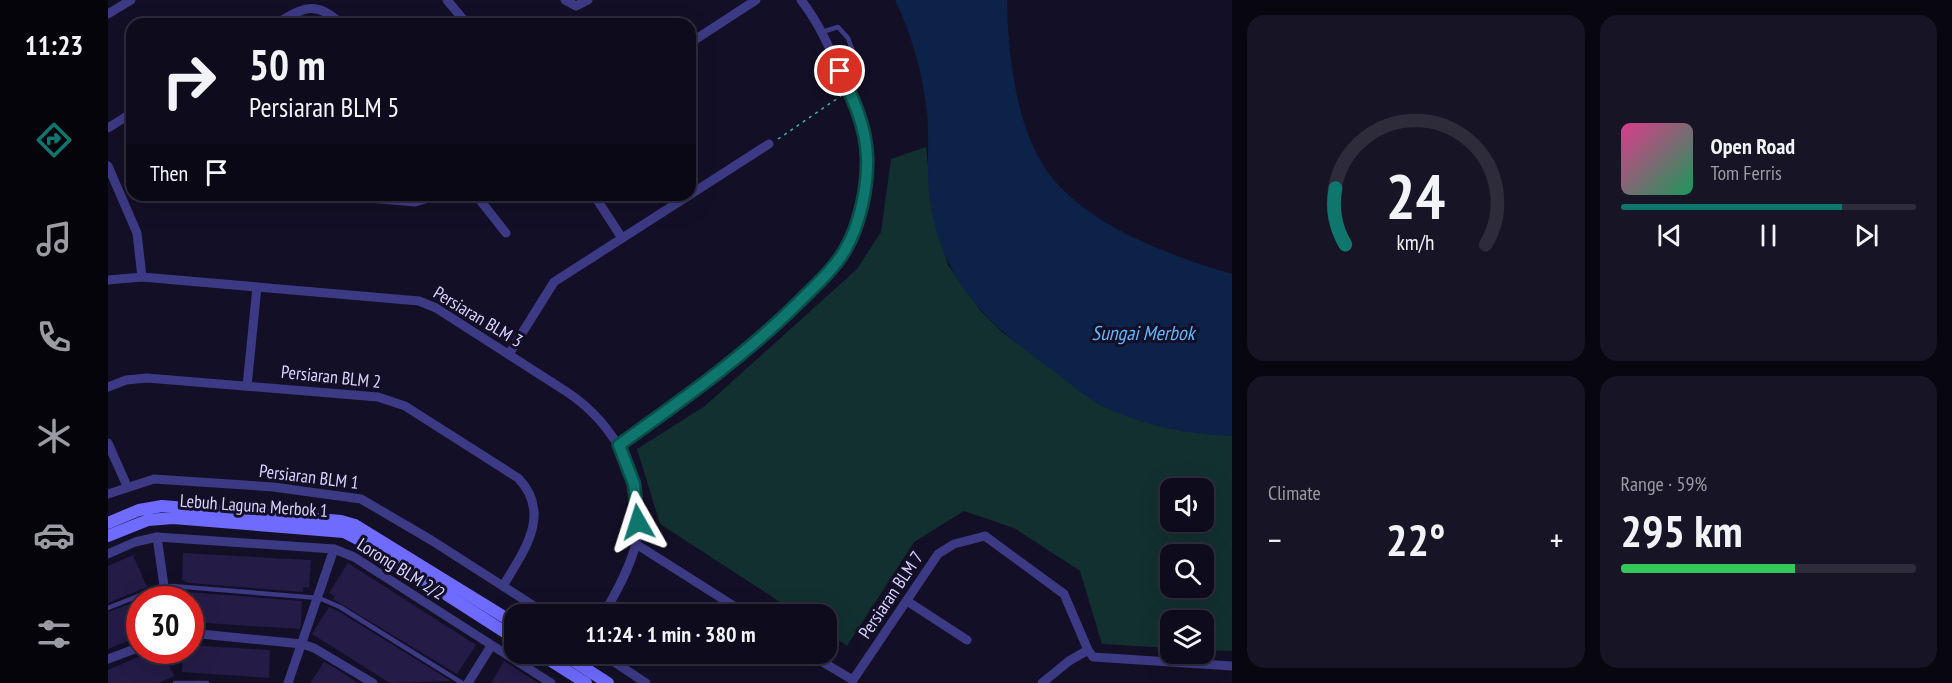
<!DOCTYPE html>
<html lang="en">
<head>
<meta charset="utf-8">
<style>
  body { margin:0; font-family:"PT Sans Narrow",sans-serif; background:#171425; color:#f1f3f6; height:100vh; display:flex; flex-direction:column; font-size:22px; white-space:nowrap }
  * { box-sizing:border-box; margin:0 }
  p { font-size:20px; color:#9b9ba3 }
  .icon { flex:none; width:33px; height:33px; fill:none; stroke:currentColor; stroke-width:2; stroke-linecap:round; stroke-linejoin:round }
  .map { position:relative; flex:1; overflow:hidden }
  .side { display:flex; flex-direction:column; gap:15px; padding:15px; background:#08060f; width:720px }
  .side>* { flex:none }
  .banner { position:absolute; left:18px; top:18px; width:570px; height:183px; border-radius:18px; box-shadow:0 6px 24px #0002,0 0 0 2px #2e2b3b; background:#0e0b1c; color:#f1f3f6; overflow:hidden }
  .tools { position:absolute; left:1052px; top:478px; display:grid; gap:12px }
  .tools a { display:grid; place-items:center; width:54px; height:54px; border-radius:12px; background:#0e0b1c; box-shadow:0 6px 24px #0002,0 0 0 2px #2e2b3b; font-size:30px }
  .speed { position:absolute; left:18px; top:586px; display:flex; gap:12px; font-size:30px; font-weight:700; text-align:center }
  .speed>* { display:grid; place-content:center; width:78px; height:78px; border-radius:50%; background:#0e0b1c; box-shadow:0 6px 24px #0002,0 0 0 2px #2e2b3b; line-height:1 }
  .speed .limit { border:9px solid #d22; background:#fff; color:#111 }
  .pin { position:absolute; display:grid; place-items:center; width:51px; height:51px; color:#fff; margin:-26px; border:3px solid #fff; border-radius:50%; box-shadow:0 2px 6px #0007 }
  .me { position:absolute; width:66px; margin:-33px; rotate:354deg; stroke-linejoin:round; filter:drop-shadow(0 0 4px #0008) }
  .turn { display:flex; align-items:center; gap:21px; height:126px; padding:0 24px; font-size:27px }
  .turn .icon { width:78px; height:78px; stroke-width:2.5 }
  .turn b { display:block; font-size:42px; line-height:51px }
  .then { display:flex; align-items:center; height:57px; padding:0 24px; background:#0003; gap:12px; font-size:22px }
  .big { font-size:45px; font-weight:700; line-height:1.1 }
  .side .widget { flex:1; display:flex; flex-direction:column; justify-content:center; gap:9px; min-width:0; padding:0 21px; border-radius:18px; background:#171425 }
  .side .dial { align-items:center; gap:0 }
  .dial svg { height:156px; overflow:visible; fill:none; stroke:#2e2b3b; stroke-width:7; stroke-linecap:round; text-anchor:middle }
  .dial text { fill:#f1f3f6; stroke:none }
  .song { display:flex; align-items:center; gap:18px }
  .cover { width:72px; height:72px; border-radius:9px; background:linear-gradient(135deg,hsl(330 70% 55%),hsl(150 70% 35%)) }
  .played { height:6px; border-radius:3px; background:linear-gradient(90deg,#0f766e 75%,#2e2b3b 75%) }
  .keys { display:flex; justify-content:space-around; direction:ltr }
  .heat { display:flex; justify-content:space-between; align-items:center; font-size:33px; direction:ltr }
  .charge { height:9px; border-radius:4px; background:linear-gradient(90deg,#34c759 59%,#2e2b3b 0) }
  .side .tiles { flex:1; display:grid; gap:15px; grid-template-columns:repeat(2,1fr) }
  .trip { position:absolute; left:396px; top:604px; width:333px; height:60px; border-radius:18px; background:#0e0b1c; box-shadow:0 6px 24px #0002,0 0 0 2px #2e2b3b; font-weight:700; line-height:60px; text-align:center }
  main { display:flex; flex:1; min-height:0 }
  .tab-bar { display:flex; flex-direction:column; width:108px; justify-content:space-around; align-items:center; background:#06040b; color:#9b9ba3 }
  .tab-bar .icon { width:42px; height:42px }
  .tab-bar .current { color:#0f766e }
  .tab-bar b { font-size:27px; color:#f1f3f6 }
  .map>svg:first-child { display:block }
</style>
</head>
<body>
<main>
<nav class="tab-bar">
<b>11:23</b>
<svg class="icon current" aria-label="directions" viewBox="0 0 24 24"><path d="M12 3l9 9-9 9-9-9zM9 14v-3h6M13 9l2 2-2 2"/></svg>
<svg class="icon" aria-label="music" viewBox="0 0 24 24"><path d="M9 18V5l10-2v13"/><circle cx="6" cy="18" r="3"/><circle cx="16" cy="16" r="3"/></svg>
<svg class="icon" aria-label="phone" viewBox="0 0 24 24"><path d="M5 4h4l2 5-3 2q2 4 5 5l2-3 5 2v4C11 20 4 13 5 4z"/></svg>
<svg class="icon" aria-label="climate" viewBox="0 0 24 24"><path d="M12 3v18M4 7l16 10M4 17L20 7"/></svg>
<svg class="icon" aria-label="car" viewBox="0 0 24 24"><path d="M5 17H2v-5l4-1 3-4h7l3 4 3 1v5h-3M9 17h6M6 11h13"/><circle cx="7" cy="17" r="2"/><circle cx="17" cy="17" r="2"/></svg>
<svg class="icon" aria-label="filters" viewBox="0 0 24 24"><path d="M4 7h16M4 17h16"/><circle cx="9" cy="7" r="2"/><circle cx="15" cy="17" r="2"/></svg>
</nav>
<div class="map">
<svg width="1124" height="683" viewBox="0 0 1124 683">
  <rect width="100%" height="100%" fill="#130f26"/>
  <g fill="#12302f" fill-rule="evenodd">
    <path d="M192,14l27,8 2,2h-45z"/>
    <path d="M818,147l6,65 16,53 32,45 22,22 101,74 63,20 66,10v215l-29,-1v-29h-33v27l-68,-4 -22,-73 -66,-43 -50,-17 -50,31 -67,104 -20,-14 -1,-17h-26l-140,-91 -23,-75 68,-43 152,-137 24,-37 10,-73zM1062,489h33v33h-33zM1062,555h33v33h-33z"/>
  </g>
  <path fill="#0c2248" d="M787,0h112c1,54 9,131 43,175 40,52 121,81 182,99v162c-41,-1 -91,-11 -128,-29 -19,-9 -35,-25 -52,-37 -59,-43 -105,-82 -120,-157 -7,-34 -2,-67 -5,-100 -4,-39 -15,-77 -32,-113z"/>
  <g fill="#241b47">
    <path d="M75,553l128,7 -2,28 -6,-1v5l-114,-9 -7,-3z"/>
    <path d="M25,555l14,32 -39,16v-37z"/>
    <path d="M240,563l128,82 -19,29 -124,-75 2,-3 -6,-3z"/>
    <path d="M80,592l114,9 -1,22 -1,6 -110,-7z"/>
    <path d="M32,600v36l-32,13v-37z"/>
    <path d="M221,607l9,4 113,70 -61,2 -78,-49z"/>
    <path d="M82,645l80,5 -1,28 -87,-6 1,-21h7z"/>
    <path d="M44,651h10l12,25 -16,7h-50v-13z"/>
    <path d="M396,661l34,22h-47z"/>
    <path d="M216,662l13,7 21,14h-48z"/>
  </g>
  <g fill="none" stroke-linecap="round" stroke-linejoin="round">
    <path stroke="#2fb8b0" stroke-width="1.5" stroke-dasharray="3 4.5" stroke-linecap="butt" d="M670,139l63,-43"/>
    <g stroke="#3d3a85" stroke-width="4.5">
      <path d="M714,32l16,-5 10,11 13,35 -15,11"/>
      <path d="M0,608l48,-19 16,-3 147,12 21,9 122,76"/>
      <path d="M67,683h32"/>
    </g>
    <g stroke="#3d3a85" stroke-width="9">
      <path d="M339,0l20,24"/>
      <path d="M457,0l11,6 12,-6"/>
      <path d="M0,14l23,-14"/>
      <path d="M168,24c26,-17 41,-24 65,0"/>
      <path d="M582,43l66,-43"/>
      <path d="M0,128l24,-15"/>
      <path d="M0,166l29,67 5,44"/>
      <path d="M228,195l79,7 24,-7"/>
      <path d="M368,195l30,38"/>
      <path d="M486,195l28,43"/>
      <path d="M0,280l34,-3 277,24 17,7 131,84c48,32 82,92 69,151 -6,25 -20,50 -33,72"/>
      <path d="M401,354l45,-72 215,-138"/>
      <path d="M139,386l10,-99"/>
      <path d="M0,387l18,-7 21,-2 231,19 27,9 113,72c35,36 5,74 -15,108"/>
      <path d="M0,443l19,43"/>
      <path d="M511,445c63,-45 126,-89 181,-144 16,-16 34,-32 45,-51 7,-12 10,-26 14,-39 15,-56 4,-88 -19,-139 -11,-26 -22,-50 -39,-72"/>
      <path d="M0,494l46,-15 119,8 88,12 70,41 117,75"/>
      <path d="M49,537l9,63"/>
      <path d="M528,544l112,71"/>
      <path d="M0,554l27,-12 22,-5 177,12 20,8 197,126"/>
      <path d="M799,601l60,39"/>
      <path d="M82,633l112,11 12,4 59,35"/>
      <path d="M494,654l44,29"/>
      <path d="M701,654l44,26 85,-126 16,-10 31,-8 79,58 24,56 5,7 139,9"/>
      <path d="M0,659l32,-12"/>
      <path d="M180,683l46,-134"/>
      <path d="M360,683l23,-37"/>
      <path d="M934,683l27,-22 19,-11"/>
    </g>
    <g stroke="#6f6bff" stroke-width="12">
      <path d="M0,523l31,-13 23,-4 179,15 14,4 159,98"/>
      <path d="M0,536l40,-16 25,-2 171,14 25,13 145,93"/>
      <path d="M432,654l46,29"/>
      <path d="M455,654l45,29"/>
    </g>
  </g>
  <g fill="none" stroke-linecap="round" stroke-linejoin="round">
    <defs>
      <path id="route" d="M530,522l-4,-38 -15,-39c63,-45 126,-89 181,-144 16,-16 34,-32 45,-51 15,-25 23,-64 22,-93 -1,-31 -14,-58 -27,-86"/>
    </defs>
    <use href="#route" stroke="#0a4d48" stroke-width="15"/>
    <use href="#route" stroke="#0f766e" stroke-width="10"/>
  </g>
  <g text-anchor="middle" stroke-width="6" stroke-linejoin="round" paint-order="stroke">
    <g font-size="18" fill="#d9d4ff" stroke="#130f26">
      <text transform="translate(370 317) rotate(31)" y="6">Persiaran BLM 3</text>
      <text transform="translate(223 377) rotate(6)" y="6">Persiaran BLM 2</text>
      <text transform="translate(201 477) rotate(7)" y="6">Persiaran BLM 1</text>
      <text transform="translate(146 506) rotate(4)" y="6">Lebuh Laguna Merbok 1</text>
      <text transform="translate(293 569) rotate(32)" y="6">Lorong BLM 2/2</text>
      <text transform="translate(783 595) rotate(-56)" y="6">Persiaran BLM 7</text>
    </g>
    <g font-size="20" font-style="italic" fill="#62b6ff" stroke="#130f26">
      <text x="1035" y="340">Sungai Merbok</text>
    </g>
  </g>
</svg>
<div class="tools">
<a><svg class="icon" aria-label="sound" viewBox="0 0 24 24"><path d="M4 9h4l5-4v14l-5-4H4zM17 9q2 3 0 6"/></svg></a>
<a><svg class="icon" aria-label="search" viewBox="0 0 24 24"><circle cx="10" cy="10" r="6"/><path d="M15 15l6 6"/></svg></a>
<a><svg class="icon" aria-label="layers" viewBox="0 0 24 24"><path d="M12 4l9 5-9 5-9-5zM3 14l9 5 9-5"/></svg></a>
</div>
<div class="speed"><div class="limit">30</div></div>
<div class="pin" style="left:732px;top:71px;background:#d93025"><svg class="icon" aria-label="arrive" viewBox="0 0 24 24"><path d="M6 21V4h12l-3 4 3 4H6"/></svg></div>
<svg class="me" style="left:530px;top:522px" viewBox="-20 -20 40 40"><path d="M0-17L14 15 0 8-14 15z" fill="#0f766e" stroke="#fff" stroke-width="4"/></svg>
<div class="trip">11:24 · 1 min · 380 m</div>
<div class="banner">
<div class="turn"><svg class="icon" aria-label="right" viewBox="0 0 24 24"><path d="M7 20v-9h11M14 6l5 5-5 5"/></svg><div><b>50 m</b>Persiaran BLM 5</div></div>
<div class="then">Then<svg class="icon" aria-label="arrive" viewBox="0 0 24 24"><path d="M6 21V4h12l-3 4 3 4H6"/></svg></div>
</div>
</div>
<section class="side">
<div class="tiles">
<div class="widget dial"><svg viewBox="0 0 100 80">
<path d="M14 69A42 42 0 1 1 86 69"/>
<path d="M14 69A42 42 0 0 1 9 40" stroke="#0f766e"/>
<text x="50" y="56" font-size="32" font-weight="700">24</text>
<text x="50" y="72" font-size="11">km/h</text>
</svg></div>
<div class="widget">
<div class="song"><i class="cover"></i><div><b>Open Road</b><p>Tom Ferris</p></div></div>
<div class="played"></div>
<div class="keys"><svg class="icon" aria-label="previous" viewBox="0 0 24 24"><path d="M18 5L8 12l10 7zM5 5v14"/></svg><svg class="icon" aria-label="pause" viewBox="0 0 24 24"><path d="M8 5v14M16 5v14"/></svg><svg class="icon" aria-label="next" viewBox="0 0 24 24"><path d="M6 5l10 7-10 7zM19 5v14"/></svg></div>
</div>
<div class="widget"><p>Climate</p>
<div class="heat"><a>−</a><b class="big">22°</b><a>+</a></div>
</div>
<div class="widget"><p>Range · 59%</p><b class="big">295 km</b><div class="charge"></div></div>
</div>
</section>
</main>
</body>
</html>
